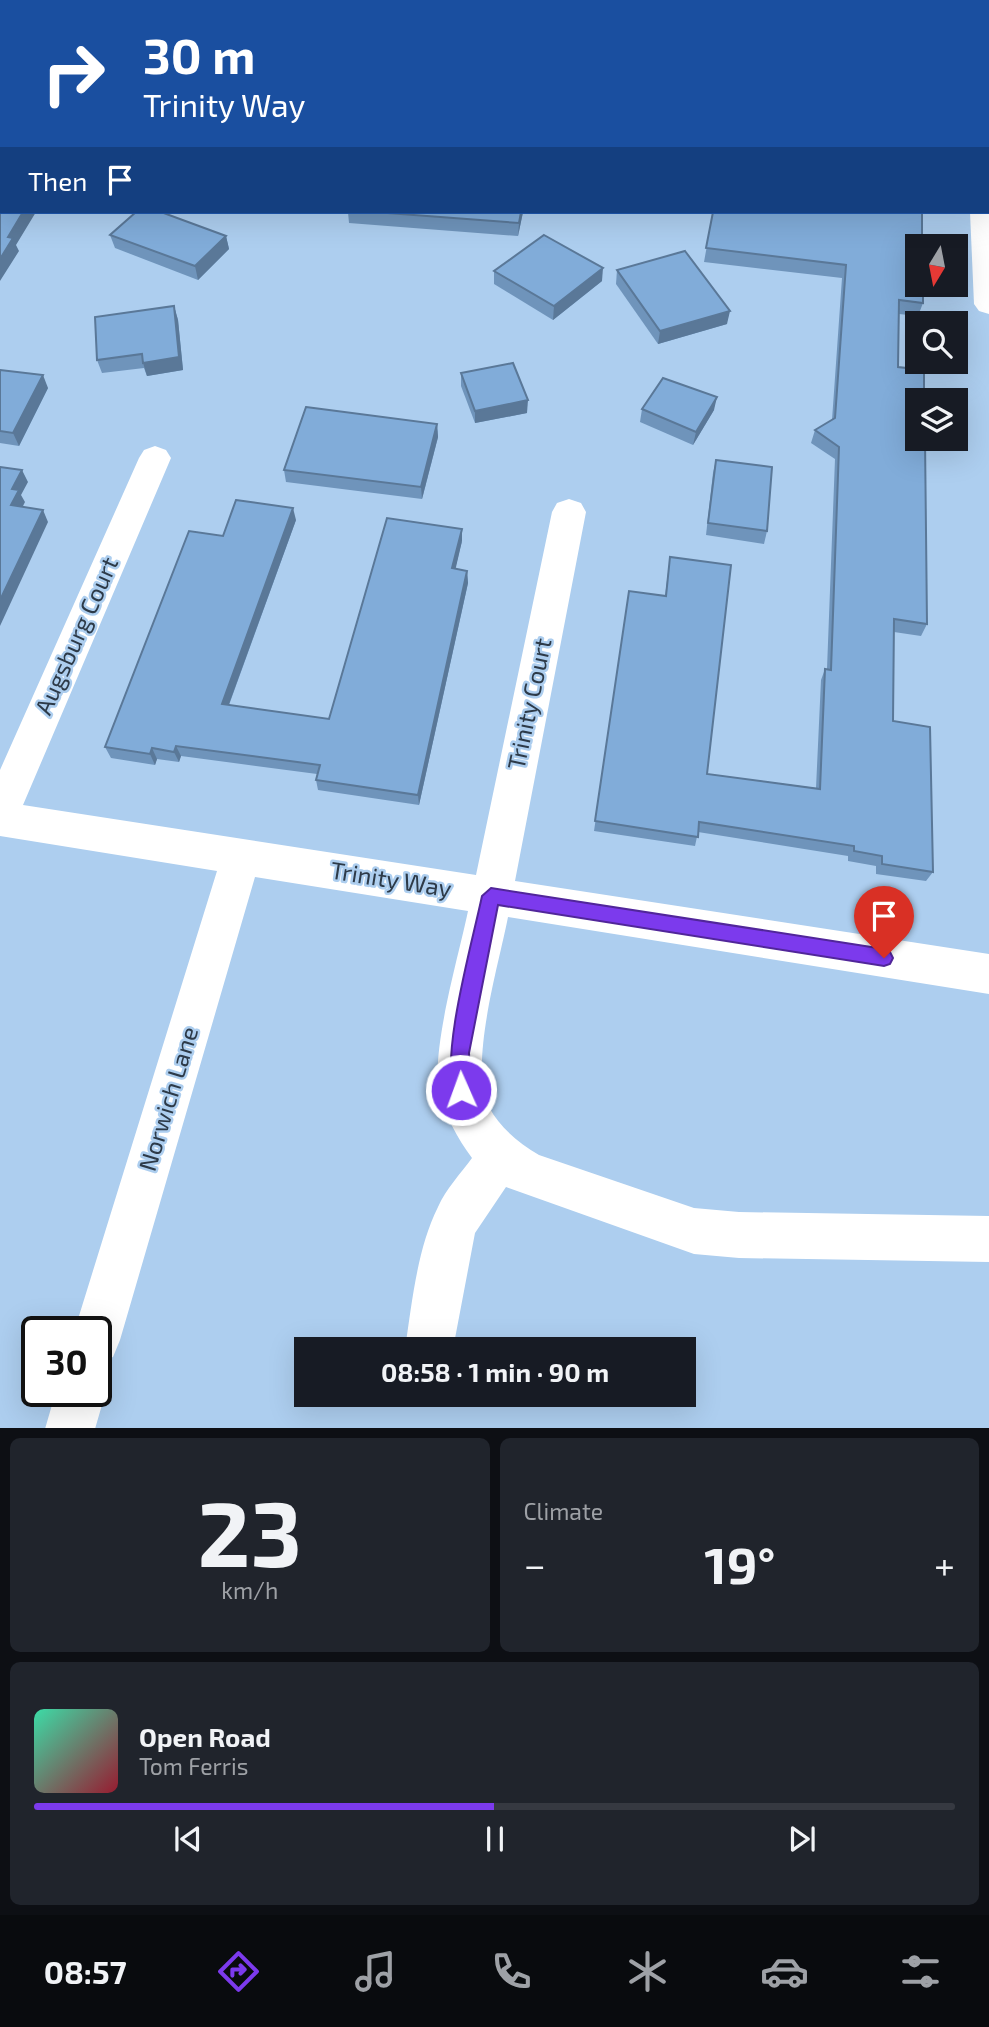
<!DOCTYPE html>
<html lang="en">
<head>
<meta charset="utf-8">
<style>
  body { margin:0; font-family:"Exo 2",sans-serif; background:#20242c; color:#f1f3f6; height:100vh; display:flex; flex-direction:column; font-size:26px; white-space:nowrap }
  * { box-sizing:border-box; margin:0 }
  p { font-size:23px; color:#9ea1a6 }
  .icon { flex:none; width:38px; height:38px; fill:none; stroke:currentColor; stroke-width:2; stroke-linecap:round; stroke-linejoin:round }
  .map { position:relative; height:1428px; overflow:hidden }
  .side { display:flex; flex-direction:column; gap:10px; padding:10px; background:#0d0f14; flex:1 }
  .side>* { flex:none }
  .guide { position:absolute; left:0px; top:0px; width:990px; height:214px; box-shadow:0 7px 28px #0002; background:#1a4fa0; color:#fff; overflow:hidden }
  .needle { width:46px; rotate:190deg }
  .fabs { position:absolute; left:905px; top:234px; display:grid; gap:14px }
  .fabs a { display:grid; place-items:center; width:63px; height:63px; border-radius:0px; background:#171b24; box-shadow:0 7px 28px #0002; font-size:35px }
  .speed { position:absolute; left:21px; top:1316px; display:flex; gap:14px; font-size:35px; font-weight:700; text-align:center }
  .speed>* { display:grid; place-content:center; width:91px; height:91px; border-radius:50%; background:#171b24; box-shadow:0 7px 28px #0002; line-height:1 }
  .speed .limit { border:4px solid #111; border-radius:10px; background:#fff; color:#111 }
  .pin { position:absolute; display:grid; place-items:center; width:60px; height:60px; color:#fff; margin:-72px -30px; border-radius:50% 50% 50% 0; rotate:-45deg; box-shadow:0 0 7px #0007 }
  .pin .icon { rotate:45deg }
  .me { position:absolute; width:77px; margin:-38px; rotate:358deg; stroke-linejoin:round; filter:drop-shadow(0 0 5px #0008) }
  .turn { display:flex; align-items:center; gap:24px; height:147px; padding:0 28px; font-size:32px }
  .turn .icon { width:91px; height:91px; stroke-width:2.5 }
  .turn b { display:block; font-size:49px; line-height:60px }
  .then { display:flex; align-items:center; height:66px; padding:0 28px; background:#0003; gap:14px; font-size:26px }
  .big { font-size:52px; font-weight:700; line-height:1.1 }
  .side .widget { flex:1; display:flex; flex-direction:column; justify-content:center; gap:10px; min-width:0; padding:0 24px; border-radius:10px; background:#20242c }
  .side .dial { align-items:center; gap:0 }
  .dial b { font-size:91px; line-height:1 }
  .song { display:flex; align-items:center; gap:21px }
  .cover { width:84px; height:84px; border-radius:10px; background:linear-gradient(135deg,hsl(160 70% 55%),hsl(350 70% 35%)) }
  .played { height:7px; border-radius:4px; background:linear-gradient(90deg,#7c3aed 50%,#363941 50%) }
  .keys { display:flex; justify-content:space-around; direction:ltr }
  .heat { display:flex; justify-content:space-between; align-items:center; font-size:38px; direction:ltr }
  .side .tiles { flex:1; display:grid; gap:10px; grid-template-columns:1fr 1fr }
  .widget:last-child { grid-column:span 2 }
  .trip { position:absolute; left:294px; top:1337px; width:402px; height:70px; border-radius:0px; background:#171b24; box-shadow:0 7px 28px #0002; font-weight:700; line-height:70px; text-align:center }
  .tabs { display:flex; height:112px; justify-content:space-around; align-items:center; background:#090b0e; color:#9ea1a6 }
  .tabs .icon { width:49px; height:49px }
  .tabs .selected { color:#7c3aed }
  .tabs b { font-size:32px; color:#f1f3f6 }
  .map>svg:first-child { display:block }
</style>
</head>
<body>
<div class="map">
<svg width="989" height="1429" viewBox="0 0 989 1429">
  <rect width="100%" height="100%" fill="#adceef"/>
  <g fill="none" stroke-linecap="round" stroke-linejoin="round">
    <g fill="#fff" fill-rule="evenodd">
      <path d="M35,0h24l-25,2z"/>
      <path d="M342,0h24l-25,2z"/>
      <path d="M486,0h41l2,2h-42z"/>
      <path d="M0,60h2l-2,16z"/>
      <path d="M989,205v109l-10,-3 -5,-7 -4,-92h19z"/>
      <path d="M155,446l11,4 5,8 -148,347 453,70 76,-363 5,-9 12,-4 12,4 5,9 -71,369 474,73v40l-481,-77c-9,47 -40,149 -19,190 11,21 30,36 50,48l155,53 45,4 250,4v46l-250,-4 -45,-4 -188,-67 -31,46 -22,116h-48c7,-46 12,-100 33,-142 8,-18 23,-34 34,-49 -15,-20 -27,-43 -33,-67 -8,-42 20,-136 29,-180l-213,-34 -135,463 -7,17 -17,7v-32h-22l143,-461 -217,-35v-66l139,-312 5,-8z"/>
      <path d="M96,1373l10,18 -11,38h-50l11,-38h40z"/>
    </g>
  </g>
  <g fill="#6f94bb">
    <path d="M954,0h35v9v-7h-28z"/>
    <path d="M348,212h175l-5,24 -169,-13z"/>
    <path d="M713,212h209l1,91 -5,13 -19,-2 -1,53 29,257 -6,12 -27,-4 -1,89 40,151 -7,9 -50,-7v-8l-28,-5v-5l-150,-24 -3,14 -101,-15 35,-240 36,5 5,-39 37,217 109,14 5,-108 4,-11h2l8,-210 -24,-16 4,-13 17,-10 10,-142 -138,-16z"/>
    <path d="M110,235l116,1 3,13 -31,31 -83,-32z"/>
    <path d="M617,270l110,54 -69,20 -42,-60z"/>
    <path d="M494,271l108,10 -49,39 -59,-36z"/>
    <path d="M174,306l4,14 5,50 -36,6 -3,-8 -42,5 -5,-13z"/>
    <path d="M0,370l48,18 -29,58 -19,-3z"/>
    <path d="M461,373l66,40 -52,10 -14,-37z"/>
    <path d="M642,409l72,1 -21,35 -53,-23z"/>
    <path d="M437,424l1,13 -16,62 -136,-17 -2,-12z"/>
    <path d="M716,460l51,71 -3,13 -58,-9 7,-62z"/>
    <path d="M296,520l-67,185 100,14 133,-178 -7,28 12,2 1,12 -49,222 -101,-15 -2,-10 1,-6 -136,-18 -2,6 -22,-3 -2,6 -44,-7 -6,-11 118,-211z"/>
  </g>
  <g fill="#5a7898">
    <path d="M23,212h13l-20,33 3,6 -19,30v-22l8,-22z"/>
    <path d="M521,212h2l-5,24 1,-13z"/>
    <path d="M226,236l3,13 -31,31 -3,-14z"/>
    <path d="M603,268l-1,13 -49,39 1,-14z"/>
    <path d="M174,306l4,14 5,50 -36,6 -4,-13z"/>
    <path d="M730,311l-3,13 -69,20 2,-13z"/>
    <path d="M43,375l5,13 -29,58 -6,-13z"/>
    <path d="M717,397l-3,13 -21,35 3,-13z"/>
    <path d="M528,400l-1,13 -52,10v-12z"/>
    <path d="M437,424l1,13 -16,62 -1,-12z"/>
    <path d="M22,470l6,12 -7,13 4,7 -8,16 -6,-13 1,-16z"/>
    <path d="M293,508l3,12 -71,195 -3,-11z"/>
    <path d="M43,510l5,12 -48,104v-26z"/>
    <path d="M462,529v12l-9,39 -1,-12z"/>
    <path d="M467,571l1,12 -49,222 -1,-10z"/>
    <path d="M176,746l5,10 -2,6 -5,-10z"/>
    <path d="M152,748l5,11 -2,6 -5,-11z"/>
  </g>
  <g fill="#81acd9" stroke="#5a7898" stroke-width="2">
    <path d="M87,0h201l-1,2h-202z"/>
    <path d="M401,0h42l-1,2h-42z"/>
    <rect x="799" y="0" width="96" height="2"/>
    <path d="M2,131v81h21l-15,25 5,1 -13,21v-126z"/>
    <path d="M136,212h25l65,24 -31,30 -85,-31z"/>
    <path d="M374,212h147l-2,11z"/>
    <path d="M713,212h209v35h-5v38h6v18l-24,-3 -1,67 26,3v31h-7v38h8l2,185 -33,-5 -1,102 37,6 3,145 -51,-8v-8l-28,-5v-5l-155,-24 -1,15 -103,-16 34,-230 37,5 4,-39 61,8 -24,209 113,15 5,-120 6,1 8,-223 -24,-17 20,-12 11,-153 -140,-17z"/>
    <path d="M544,235l59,33 -49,38 -60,-35z"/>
    <path d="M685,251l45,60 -70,20 -43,-61z"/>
    <path d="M174,306l5,51 -36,6 -1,-9 -45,6 -2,-43z"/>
    <path d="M513,363l15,37 -53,11 -14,-38z"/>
    <path d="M0,370l43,5 -30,58 -13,-2z"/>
    <path d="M663,378l54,19 -21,35 -54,-23z"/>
    <path d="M306,407l131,17 -16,63 -137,-17z"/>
    <path d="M716,460l56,7 -5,64 -59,-8z"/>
    <path d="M0,467l22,3 -10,19 7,1 -8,15 32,5 -43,90z"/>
    <path d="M236,500l57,8 -71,196 107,15 58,-201 75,11 -10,39 15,3 -49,224 -102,-15 4,-15 -144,-19 -2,6 -22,-4 -2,6 -45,-7 84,-216 34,5z"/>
  </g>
  <path fill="#7c3aed" stroke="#51269a" stroke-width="2" d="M491,888l393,61 6,3 3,6 -3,6 -6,2 -386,-61 -29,148 2,37 -3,6 -7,3 -6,-3c-16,-38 18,-156 27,-200z"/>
  <g text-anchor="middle" stroke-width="5" stroke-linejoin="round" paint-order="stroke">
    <g font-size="24" fill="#2d3a48" stroke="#adceef">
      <text transform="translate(77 636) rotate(-66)" y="8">Augsburg Court</text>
      <text transform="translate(530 704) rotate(-78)" y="8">Trinity Court</text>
      <text transform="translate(391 880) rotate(9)" y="8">Trinity Way</text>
      <text transform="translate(169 1099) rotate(-73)" y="8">Norwich Lane</text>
    </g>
  </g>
</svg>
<div class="fabs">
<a><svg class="needle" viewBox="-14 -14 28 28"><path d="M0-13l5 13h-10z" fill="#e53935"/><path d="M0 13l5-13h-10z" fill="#9ea1a6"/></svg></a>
<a><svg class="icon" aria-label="search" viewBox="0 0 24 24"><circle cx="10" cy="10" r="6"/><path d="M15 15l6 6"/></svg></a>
<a><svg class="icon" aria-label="layers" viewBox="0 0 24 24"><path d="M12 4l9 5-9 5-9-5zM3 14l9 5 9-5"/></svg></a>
</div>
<div class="speed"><div class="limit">30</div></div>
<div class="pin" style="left:884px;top:958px;background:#d93025"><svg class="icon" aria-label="arrive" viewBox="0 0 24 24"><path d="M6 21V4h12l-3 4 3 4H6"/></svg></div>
<svg class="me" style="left:461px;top:1090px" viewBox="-20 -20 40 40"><circle r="17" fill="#7c3aed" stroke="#fff" stroke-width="3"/><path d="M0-11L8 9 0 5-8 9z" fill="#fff"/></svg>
<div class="trip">08:58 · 1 min · 90 m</div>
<div class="guide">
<div class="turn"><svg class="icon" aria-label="right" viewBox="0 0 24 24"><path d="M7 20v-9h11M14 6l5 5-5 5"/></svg><div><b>30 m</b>Trinity Way</div></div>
<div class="then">Then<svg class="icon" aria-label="arrive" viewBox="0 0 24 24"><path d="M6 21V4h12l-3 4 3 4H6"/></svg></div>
</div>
</div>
<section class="side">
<div class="tiles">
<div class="widget dial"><b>23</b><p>km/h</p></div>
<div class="widget"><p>Climate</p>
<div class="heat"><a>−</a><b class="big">19°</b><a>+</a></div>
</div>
<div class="widget">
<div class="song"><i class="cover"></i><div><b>Open Road</b><p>Tom Ferris</p></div></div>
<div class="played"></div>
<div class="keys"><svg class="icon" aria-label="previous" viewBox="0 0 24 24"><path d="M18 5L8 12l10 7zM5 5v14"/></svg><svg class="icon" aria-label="pause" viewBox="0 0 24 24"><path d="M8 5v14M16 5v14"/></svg><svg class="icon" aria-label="next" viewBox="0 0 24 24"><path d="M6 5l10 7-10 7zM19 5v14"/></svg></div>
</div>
</div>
</section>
<nav class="tabs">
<b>08:57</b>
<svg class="icon selected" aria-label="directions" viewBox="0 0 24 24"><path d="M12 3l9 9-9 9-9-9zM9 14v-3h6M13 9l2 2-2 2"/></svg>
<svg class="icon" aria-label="music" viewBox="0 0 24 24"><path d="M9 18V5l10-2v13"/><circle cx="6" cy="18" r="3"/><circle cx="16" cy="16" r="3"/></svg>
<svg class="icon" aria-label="phone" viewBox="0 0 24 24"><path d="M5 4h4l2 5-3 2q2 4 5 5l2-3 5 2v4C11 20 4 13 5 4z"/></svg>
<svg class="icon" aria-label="climate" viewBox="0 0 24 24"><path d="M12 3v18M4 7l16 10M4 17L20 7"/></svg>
<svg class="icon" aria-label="car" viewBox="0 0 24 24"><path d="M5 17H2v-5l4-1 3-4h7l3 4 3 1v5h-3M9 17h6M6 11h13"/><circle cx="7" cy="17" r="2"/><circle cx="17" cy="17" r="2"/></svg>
<svg class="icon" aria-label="filters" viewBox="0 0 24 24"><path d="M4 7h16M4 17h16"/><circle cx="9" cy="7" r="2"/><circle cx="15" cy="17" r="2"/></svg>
</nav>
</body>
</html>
